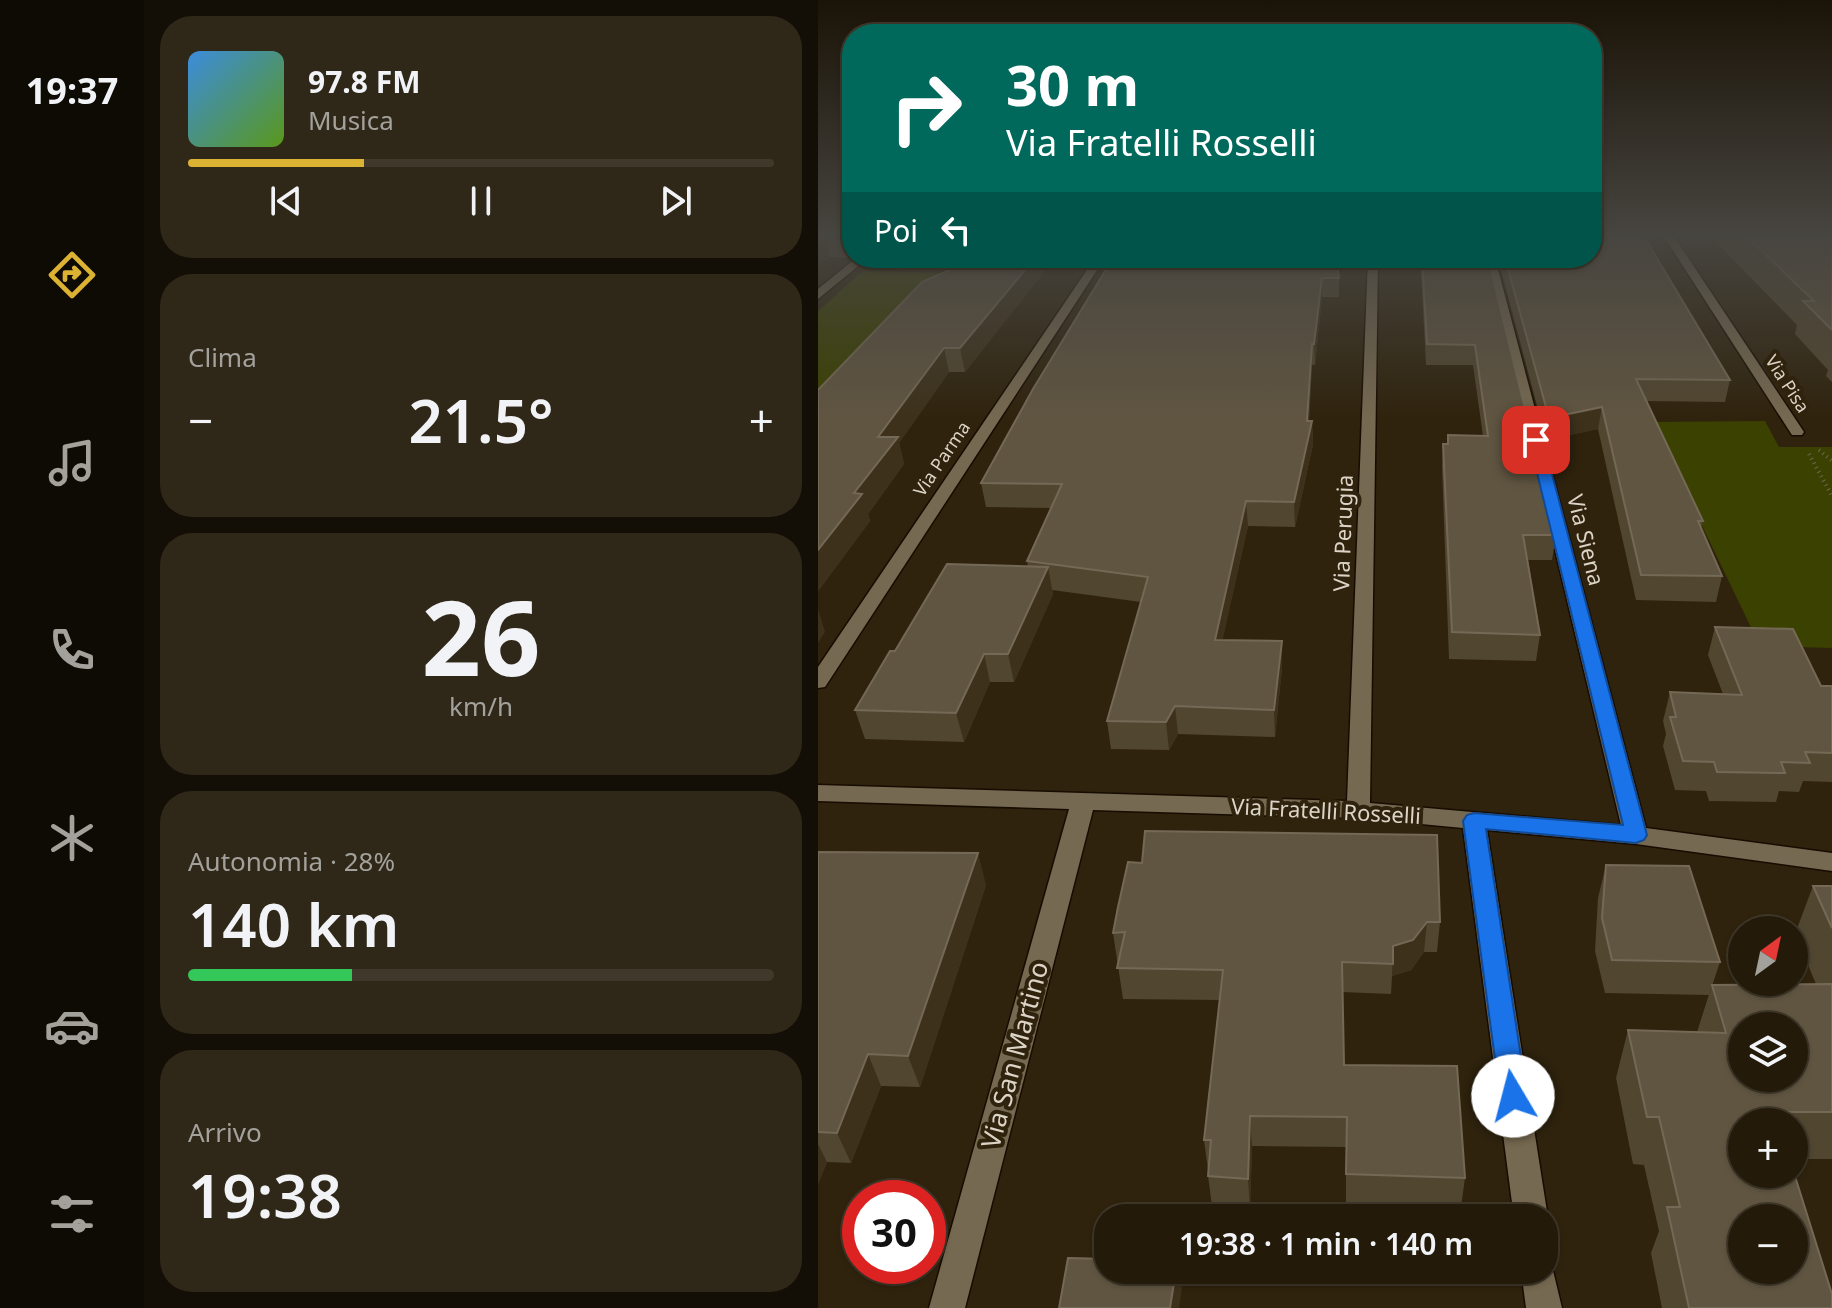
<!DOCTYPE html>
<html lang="it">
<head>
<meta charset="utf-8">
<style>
  body { margin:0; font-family:"Noto Sans",sans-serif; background:#2f2718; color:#f1f3f6; height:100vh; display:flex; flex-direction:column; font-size:30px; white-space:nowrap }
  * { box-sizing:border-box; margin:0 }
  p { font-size:26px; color:#a3a19c }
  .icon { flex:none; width:44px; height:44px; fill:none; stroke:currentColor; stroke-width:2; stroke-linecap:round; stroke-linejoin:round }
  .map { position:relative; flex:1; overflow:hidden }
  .panel { display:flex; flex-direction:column; gap:16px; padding:16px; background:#130e06; width:674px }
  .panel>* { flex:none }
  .banner { position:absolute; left:24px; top:24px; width:760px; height:244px; border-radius:32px; box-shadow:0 2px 6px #0004,0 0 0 2px #40382b; background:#00695c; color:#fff; overflow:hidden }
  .needle { width:52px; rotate:33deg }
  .tools { position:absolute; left:910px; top:916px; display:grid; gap:16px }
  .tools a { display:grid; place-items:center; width:80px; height:80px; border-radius:50%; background:#231a0a; box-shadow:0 2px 6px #0004,0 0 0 2px #40382b; font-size:40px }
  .speed { position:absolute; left:24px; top:1180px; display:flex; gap:16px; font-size:40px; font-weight:700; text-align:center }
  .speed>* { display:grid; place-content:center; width:104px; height:104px; border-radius:50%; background:#231a0a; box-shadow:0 2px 6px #0004,0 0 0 2px #40382b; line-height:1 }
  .speed .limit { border:12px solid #d22; background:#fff; color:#111 }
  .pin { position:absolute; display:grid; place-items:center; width:68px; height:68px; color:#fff; margin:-34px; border-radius:16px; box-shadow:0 4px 12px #0006 }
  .me { position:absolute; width:88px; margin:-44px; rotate:352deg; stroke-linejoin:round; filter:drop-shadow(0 0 6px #0008) }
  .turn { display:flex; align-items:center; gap:28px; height:168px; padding:0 32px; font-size:36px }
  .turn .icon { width:104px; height:104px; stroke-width:2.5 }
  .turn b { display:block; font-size:56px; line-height:68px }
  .then { display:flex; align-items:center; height:76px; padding:0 32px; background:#0003; gap:16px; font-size:30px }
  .big { font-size:60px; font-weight:600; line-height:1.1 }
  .panel .widget { flex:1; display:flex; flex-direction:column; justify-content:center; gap:12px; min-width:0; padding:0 28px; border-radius:32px; background:#2f2718 }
  .panel .dial { align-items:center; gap:0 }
  .dial b { font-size:104px; line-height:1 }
  .song { display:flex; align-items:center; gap:24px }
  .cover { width:96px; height:96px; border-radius:12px; background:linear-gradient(135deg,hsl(210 70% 55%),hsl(90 70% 35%)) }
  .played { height:8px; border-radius:4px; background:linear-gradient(90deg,#dcb233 30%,#40382b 30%) }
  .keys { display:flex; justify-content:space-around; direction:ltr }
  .heat { display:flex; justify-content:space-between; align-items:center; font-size:44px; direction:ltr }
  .charge { height:12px; border-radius:6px; background:linear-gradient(90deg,#34c759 28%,#40382b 0) }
  .trip { position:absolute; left:276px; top:1204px; width:464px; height:80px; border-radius:32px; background:#231a0a; box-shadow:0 2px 6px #0004,0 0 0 2px #40382b; font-weight:600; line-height:80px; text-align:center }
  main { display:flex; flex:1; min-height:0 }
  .dock { display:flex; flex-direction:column; width:144px; justify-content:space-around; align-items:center; background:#0e0a04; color:#a3a19c }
  .dock .icon { width:56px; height:56px }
  .dock .current { color:#dcb233 }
  .dock b { font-size:36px; color:#f1f3f6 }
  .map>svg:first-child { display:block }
</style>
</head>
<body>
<main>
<nav class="dock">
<b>19:37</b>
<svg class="icon current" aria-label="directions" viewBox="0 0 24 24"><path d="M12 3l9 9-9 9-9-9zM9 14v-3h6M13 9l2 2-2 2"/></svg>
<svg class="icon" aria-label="music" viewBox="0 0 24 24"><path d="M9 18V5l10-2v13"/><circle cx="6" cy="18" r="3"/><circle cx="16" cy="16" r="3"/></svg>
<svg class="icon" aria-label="phone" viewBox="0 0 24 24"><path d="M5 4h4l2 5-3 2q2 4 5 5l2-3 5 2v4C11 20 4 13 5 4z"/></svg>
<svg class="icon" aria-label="climate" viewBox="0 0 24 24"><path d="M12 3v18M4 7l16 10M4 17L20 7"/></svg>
<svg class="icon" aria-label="car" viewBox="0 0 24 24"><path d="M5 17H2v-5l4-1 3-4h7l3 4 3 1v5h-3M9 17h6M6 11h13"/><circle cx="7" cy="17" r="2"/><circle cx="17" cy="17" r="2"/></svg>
<svg class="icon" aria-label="filters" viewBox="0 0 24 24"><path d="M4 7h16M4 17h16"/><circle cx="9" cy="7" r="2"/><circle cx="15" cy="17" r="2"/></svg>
</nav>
<section class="panel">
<div class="widget">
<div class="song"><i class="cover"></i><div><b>97.8 FM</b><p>Musica</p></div></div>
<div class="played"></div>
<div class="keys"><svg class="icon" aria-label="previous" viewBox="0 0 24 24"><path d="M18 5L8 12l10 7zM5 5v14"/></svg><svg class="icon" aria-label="pause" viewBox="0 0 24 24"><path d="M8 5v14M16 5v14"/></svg><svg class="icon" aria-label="next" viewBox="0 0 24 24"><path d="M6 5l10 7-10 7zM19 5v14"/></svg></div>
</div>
<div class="widget"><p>Clima</p>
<div class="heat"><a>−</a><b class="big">21.5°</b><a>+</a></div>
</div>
<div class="widget dial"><b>26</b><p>km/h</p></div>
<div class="widget"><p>Autonomia · 28%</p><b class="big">140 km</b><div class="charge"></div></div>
<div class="widget"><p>Arrivo</p><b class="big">19:38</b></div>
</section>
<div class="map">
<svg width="1014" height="1308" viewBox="0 0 1014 1308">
  <rect width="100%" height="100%" fill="#2f230d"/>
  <g fill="#3b4100">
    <path d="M45,271l84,2 -129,132v-94z"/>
    <path d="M947,421l14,26h53v201l-72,-2 -108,-224z"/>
  </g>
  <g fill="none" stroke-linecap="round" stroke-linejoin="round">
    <defs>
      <g id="minor">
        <path d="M845,235h10l131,197 -2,3h-10z"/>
        <path d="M38,258h12l-50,41v-10z"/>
        <path d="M277,258h10l-280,429 -7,1v-21z"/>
        <path d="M550,258h10l-8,545 251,22 -136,-567h10l151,570 186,25v18l-196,-27 -149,-14 61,388 -4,8v-8h-30l-51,-390 -105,-10 -265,-8 -128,498h-36l140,-499 -251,-8v-16l529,16z"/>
        <path d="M726,1255l6,3 12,50h-36l-5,-38h23z"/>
      </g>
    </defs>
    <use href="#minor" stroke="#170c00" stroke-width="3"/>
    <g stroke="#716654" stroke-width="4" stroke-dasharray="1 4" stroke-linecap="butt">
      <path d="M1001,450l13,11"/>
      <path d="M991,454l23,42"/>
    </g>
    <use href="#minor" fill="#766951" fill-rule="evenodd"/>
  </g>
  <g fill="#514630">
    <path d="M0,235h34l-3,23 -19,-1z"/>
    <path d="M891,235h123v147l-6,-6 2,-6 -33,-36 2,-9z"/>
    <path d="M159,258h78l-90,114h-16l-50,71 5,21 -36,50 2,7 -52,70z"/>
    <path d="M295,258l226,20v19h-17l-7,68h-3l-3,56h3l1,23 -18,83 -47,-1 -26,114 60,28 -7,69 -97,-3 -9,16 -58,-1 -4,-28 34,-119 -89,-12 1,4 -39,88h-24l-26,60 -99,-3 -10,-29 40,-59 133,-84 -1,-6 24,-53 -65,-1 -5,-24z"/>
    <path d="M600,258h70l68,277 -4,25h-24l12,75 -4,26 -87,-2 -7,-192 1,-23h4l1,-9 35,1 -10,-71h-47l-5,-94z"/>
    <path d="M680,258h94l138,122 -5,22 -79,-1 57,120 -2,7 21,48 -6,26 -80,-2 -38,-171 -52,11z"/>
    <path d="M897,627l106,59h11v96l-29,-1 -4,11 -20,-1 -3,11 -67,-1 -3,-10 -31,-1 -12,-44 3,-12 -3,-13 7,-29 53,2 -15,-39z"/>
    <path d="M0,852l168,33 -66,202 -39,-1 -30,77 -24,-1 -9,22z"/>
    <path d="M788,865l114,97 -11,33 -104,-2 -10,-42 3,-53z"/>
    <path d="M995,886h19v273h-38v-37h-52l90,186h-170l-11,-55 8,-22 -15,-66 -11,-1 -17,-86 12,-48 69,2 15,-47 104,-1 -21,-50z"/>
    <path d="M300,907l322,15 -3,30h-13l-13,18 -19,6 -1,18 -49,-2 2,73 121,113 -4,29 -115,-3v-57l-94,-1 -2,62 -38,-2 -4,-30 1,-6h-1l-4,-30 16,-140 -97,-1 -10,-66z"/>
  </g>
  <g fill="#3d311b">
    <path d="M28,235h6v20l-3,3 -5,-21z"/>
    <path d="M7,237l5,20 -12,9v-24z"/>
    <path d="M217,258h20l-90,114 -5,-24z"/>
    <path d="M504,278v19l-7,68 -1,-21z"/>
    <path d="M494,344v21l-4,77 4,-21 1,23 -18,83 -1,-25 13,-81z"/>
    <path d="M126,348l5,24 -50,71 5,21 -36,50 2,7 -52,70v-41l36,-57 24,-56z"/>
    <path d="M784,407l-4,22 -52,11 3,-22z"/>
    <path d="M428,501l2,25 -31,140 -2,-26z"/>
    <path d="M230,567l5,27 -39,88 -6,-28z"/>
    <path d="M0,609l7,23 -7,11z"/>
    <path d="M464,641v27l-7,69 -1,-27z"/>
    <path d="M166,654l6,28 -26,60 -8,-29z"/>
    <path d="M357,706l3,28 -9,16 -3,-28z"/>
    <path d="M160,853l8,32 -66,202 -12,-31z"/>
    <path d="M609,922l-3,30 -13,18 -19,6 1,-30z"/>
    <path d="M50,1054l13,32 -30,77 -14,-30z"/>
    <path d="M432,1116l2,30 -2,62 -2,-29z"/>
    <path d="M0,1144l9,18 -9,22z"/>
    <path d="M358,1270h3l3,19 -3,19h-9z"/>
  </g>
  <g fill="#605541" stroke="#746956" stroke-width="2" fill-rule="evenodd">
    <path d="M0,235h28l-2,2h-19l-7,5z"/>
    <path d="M774,235h51l87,145 -94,-1 67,142h-5l24,55 -81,-1 -39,-168 -53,11 -44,-160h87z"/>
    <path d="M927,235h87v95l-29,-29h11z"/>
    <path d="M159,258h58l-75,90h-16l-66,89h20l-44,56 8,1 -44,56v-160l104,-108z"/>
    <path d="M295,258h223l3,20h-17l-8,66h-2l-5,77h5l-18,81 -48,-1 -31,139 67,1 -8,69 -99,-4 -9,16 -59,-1 41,-144 -121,-16 35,-77 -81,-1 52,-94z"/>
    <path d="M604,258h66l68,277h-33l17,100 -88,-3 -9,-188h5v-9l40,1 -13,-91 -48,-1z"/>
    <path d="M129,564l101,3 -40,87h-24l-28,59 -101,-3 35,-59h5z"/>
    <path d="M897,627l78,2 28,57h11v67l-27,-1 5,11 -29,-1 4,11 -68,-1 -3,-10 -31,-1 -13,-44h6l-6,-25 72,3z"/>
    <path d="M327,831l292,4 3,87h-13l-14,18 -20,6v18l-51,-2 2,103 113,1 8,112 -119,-4 1,-57 -97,-1 -2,63 -40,-3 3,-36h-7l19,-170 -106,-2 8,-36 -12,1 5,-26 10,-45 14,1z"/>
    <path d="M0,852l160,1 -70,203 -40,-2 -31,79 -19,-1z"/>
    <path d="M788,865l83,1 31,96 -108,-2 -10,-42z"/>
    <path d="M995,886h19v42z"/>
    <path d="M1014,984v128h-57l3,10h-36v52h52v-1l38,121v14h-143l-22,-101h13l-21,-90h-12l-19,-87 98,3 -14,-48zM924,1026h52v52h-52zM924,1218h52v52h-52z"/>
    <path d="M250,1258l40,1v11h68l-6,38h-111z"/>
  </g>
  <linearGradient id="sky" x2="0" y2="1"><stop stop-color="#1a1307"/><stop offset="0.56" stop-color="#474540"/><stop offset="1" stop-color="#474540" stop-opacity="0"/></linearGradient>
  <rect width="1014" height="419" fill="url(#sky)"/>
  <path fill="#1a73e8" stroke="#114b97" stroke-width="2" d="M718,436l7,4 104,395 -3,5 -8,3 -150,-14 41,267 -4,9 -10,3 -9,-3 -4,-9 -37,-275 4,-6 7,-2 149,12 -94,-385z"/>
  <g text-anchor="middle" stroke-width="8" stroke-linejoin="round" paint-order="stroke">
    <g font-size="18" fill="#dcd4c7" stroke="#2f230d">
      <text transform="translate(969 384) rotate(57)" y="6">Via Pisa</text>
      <text transform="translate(124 459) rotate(-56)" y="6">Via Parma</text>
    </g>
    <g font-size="22" fill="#dcd4c7" stroke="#2f230d">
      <text transform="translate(525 533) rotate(-88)" y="8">Via Perugia</text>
      <text transform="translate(768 540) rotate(76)" y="8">Via Siena</text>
      <text transform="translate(508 811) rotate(3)" y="8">Via Fratelli Rosselli</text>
    </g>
    <g font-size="26" fill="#dcd4c7" stroke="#2f230d">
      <text transform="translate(197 1055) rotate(-75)" y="9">Via San Martino</text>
    </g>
  </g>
</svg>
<div class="tools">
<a><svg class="needle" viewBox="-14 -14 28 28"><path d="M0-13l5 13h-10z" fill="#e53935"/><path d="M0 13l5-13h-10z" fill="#a3a19c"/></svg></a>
<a><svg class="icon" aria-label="layers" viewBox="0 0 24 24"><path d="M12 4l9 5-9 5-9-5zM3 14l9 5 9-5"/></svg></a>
<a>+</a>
<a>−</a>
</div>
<div class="speed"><div class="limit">30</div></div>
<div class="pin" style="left:718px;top:440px;background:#d93025"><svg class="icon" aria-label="arrive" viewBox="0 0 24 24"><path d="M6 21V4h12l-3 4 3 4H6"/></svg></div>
<svg class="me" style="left:695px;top:1096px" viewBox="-20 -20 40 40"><circle r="19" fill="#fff"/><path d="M0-13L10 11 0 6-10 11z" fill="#1a73e8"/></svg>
<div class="trip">19:38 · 1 min · 140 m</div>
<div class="banner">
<div class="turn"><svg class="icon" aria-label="right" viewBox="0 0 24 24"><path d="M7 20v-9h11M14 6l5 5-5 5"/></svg><div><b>30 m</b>Via Fratelli Rosselli</div></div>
<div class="then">Poi<svg class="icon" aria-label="left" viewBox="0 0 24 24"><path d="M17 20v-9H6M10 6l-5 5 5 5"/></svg></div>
</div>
</div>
</main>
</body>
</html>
